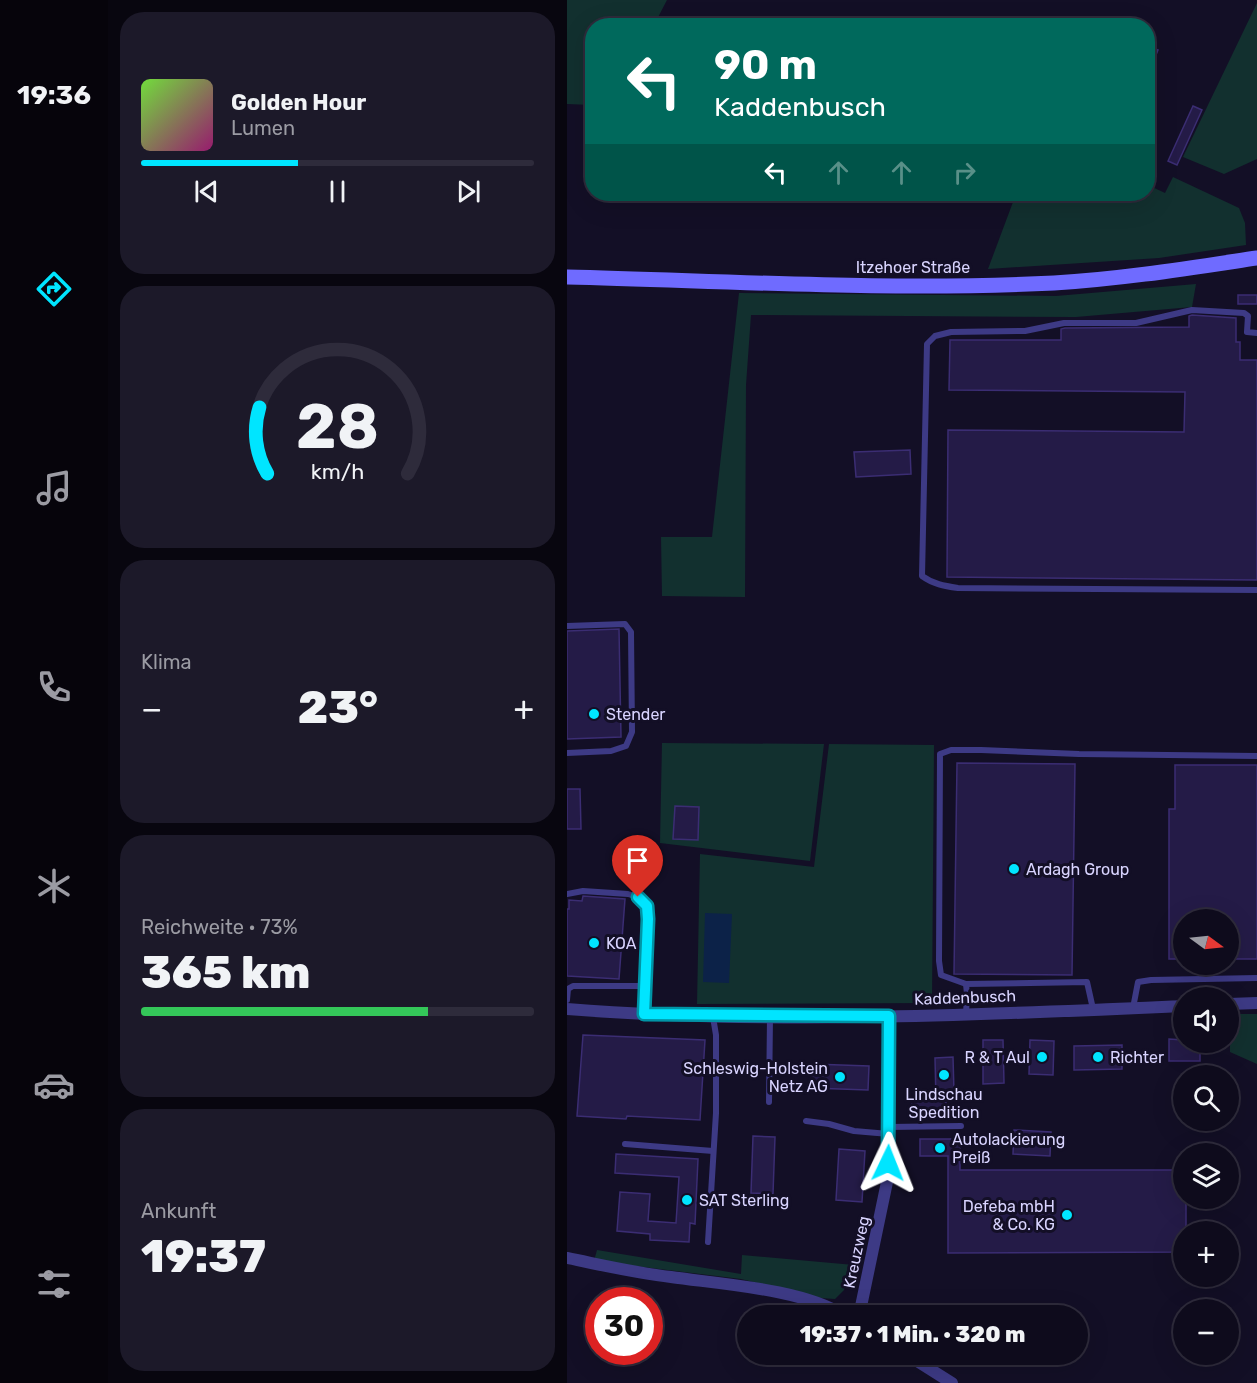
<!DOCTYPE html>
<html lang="de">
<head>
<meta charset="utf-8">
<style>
  body { margin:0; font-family:Rubik,sans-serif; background:#1c1929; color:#f1f3f6; height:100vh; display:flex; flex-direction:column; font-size:22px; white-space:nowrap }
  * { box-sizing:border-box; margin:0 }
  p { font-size:20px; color:#9b9ba3 }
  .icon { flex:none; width:33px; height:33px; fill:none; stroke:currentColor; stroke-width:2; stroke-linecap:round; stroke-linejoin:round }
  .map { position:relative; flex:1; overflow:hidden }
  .sheet { display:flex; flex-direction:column; gap:12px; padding:12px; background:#08060f; width:459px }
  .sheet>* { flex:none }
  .top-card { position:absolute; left:18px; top:18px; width:570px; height:183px; border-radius:24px; box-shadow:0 6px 24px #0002,0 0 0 2px #2e2b3b; background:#00695c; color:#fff; overflow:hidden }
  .needle { width:39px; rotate:105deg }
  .controls { position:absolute; left:606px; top:909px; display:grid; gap:12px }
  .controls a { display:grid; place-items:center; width:66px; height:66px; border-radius:50%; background:#0e0b1c; box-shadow:0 6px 24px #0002,0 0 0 2px #2e2b3b; font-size:30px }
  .speed { position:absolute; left:18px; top:1287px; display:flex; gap:12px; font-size:30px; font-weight:700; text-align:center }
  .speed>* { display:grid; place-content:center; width:78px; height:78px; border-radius:50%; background:#0e0b1c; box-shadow:0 6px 24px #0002,0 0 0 2px #2e2b3b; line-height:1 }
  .speed .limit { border:9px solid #d22; background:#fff; color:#111 }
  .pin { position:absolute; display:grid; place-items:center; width:51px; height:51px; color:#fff; margin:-62px -26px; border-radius:50% 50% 50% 0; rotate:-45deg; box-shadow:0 0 6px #0007 }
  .pin .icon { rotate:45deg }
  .me { position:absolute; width:66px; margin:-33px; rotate:2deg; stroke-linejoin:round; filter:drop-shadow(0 0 4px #0008) }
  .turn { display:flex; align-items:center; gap:21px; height:126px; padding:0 30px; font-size:27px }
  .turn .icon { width:78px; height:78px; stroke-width:2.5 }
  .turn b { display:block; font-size:42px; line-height:51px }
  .lanes { display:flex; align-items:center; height:57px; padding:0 30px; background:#0003; justify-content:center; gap:30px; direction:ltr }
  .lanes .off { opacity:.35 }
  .big { font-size:45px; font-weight:800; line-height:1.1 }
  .sheet .card { flex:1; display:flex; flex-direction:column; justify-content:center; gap:9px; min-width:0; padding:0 21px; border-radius:24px; background:#1c1929 }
  .sheet .dial { align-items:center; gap:0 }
  .dial svg { height:156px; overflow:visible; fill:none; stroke:#2e2b3b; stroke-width:7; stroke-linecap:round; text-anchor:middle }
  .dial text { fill:#f1f3f6; stroke:none }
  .song { display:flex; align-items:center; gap:18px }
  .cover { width:72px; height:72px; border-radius:9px; background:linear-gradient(135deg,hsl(100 70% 55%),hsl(320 70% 35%)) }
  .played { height:6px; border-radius:3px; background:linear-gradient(90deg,#00e5ff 40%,#2e2b3b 40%) }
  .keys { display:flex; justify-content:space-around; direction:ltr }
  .heat { display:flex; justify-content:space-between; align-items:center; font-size:33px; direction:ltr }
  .charge { height:9px; border-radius:4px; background:linear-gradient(90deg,#34c759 73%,#2e2b3b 0) }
  .trip { position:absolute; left:170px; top:1305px; width:351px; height:60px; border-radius:30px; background:#0e0b1c; box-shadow:0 6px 24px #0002,0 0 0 2px #2e2b3b; font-weight:800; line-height:60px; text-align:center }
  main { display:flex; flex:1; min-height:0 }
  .dock { display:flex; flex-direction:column; width:108px; justify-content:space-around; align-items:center; background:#06040b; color:#9b9ba3 }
  .dock .icon { width:42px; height:42px }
  .dock .active { color:#00e5ff }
  .dock b { font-size:27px; color:#f1f3f6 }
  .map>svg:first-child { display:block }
</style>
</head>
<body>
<main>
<nav class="dock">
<b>19:36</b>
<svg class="icon active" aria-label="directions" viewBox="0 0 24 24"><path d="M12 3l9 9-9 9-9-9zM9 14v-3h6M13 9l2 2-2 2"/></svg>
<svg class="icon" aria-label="music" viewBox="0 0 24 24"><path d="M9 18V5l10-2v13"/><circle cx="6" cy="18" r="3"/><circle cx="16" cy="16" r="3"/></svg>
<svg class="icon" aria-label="phone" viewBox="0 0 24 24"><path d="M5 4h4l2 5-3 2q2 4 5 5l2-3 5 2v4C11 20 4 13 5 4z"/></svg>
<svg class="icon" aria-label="climate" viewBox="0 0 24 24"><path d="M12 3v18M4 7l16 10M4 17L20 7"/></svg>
<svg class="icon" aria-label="car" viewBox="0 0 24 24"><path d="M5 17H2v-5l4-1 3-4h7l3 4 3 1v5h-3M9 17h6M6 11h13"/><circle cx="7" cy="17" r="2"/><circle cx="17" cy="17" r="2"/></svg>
<svg class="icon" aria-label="filters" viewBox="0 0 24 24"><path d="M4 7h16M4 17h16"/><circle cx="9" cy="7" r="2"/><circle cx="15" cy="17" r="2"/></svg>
</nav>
<section class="sheet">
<div class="card">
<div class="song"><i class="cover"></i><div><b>Golden Hour</b><p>Lumen</p></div></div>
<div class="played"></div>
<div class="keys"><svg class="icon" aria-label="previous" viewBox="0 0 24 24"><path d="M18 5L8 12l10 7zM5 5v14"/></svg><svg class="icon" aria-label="pause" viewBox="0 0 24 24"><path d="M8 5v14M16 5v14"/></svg><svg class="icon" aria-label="next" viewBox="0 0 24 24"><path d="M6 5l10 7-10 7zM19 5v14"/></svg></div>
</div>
<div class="card dial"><svg viewBox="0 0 100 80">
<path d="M14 69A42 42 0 1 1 86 69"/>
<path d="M14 69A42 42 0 0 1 10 35" stroke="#00e5ff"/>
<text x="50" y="56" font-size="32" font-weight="700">28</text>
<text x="50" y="72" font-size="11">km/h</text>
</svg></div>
<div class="card"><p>Klima</p>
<div class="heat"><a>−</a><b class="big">23°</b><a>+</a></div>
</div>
<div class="card"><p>Reichweite · 73%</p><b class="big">365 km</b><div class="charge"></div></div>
<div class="card"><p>Ankunft</p><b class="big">19:37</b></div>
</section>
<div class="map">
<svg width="690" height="1383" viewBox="0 0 690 1383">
  <rect width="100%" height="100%" fill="#130f26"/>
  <g fill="#12302f">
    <path d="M0,0h100l-13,25 -61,1 -1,79 -25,-1z"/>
    <path d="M690,3v156l-33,15 -41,-17z"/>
    <path d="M606,177l66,31 6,15 1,22 -87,13 -171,11 28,-75h131l1,-9 17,8z"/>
    <path d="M629,284l-4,23 -116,10 -325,-2 -5,70 -1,212 -83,-1 -1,-59h51l27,-244 317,3z"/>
    <path d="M95,743l162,1 -14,117 -150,-18z"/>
    <path d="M262,744l105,1 -2,258 -235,1 3,-150 114,13z"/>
    <path d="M663,1014h27v50l-27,-12z"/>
    <path d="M30,1250l144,24 1,-19 112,10 -10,25 -9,9 -15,-1 -79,-19 -147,-18z"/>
  </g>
  <path fill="#0c2248" d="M138,913l27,1 -3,69 -26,-1z"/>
  <g fill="#241b47" stroke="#3b2d73" stroke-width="1.5">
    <path d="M580,46l11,4 -10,25h-1z"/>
    <path d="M626,106l9,4 -25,55 -9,-4z"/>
    <rect x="671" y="295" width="19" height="9"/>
    <path d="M625,315l44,3v24h4v18h17v220l-310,-3 1,-147 236,2 1,-40 -236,-2 1,-50h111v-11l4,-1 124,-1v-11z"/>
    <path d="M343,450l1,24 -55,3 -2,-25z"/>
    <path d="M52,629l2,108 -54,2v-108z"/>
    <path d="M390,763l118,1 -3,211 -118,-1z"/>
    <path d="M608,765h82v194h-28v-39h-46v39h-14v-150h6z"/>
    <path d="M0,789h13l1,40h-14z"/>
    <path d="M108,806l24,1 -1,33 -25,-1z"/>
    <path d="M16,896l42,3 -6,80 -52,-3v-67h2v-9l13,1z"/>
    <path d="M16,1035l122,5 -5,80 -73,-4 -1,3 -49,-3z"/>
    <path d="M602,1039l14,1v2h17v19h-31z"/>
    <path d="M416,1040h20l1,43 -21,1z"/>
    <path d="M463,1040l24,1 -1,34 -24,-1z"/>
    <path d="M555,1045v24l-48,1v-24z"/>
    <path d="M386,1057l1,35h-8v26h-35l1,-17h24l-1,-43z"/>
    <path d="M245,1064l57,2 -1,24 -57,-2z"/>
    <path d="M447,1130l37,2 -1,24 -37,-2z"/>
    <path d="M186,1136l22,1 -2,57 -22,-1z"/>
    <path d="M353,1139h40v31h223v28h3v34h-3v20l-235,1v-97h-28z"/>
    <path d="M272,1149l26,2 -3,51 -26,-2z"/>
    <path d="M49,1154l82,5 -3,65 -5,-1 -1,19 -39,-2v-6l-33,-3 3,-39 30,2 -2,27 28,2 3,-46 -64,-4z"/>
  </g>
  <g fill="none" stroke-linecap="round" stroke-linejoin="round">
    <g stroke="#3d3a85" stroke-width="6">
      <path d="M690,333l-10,-1 1,-16 -4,-3 -52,-3 -56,13h-72l-39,8 -74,1 -16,4 -8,8 -5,232c11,8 22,10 36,12l299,2"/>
      <path d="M0,626l58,-2 6,8 1,100 -6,14 -15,5 -44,2"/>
      <path d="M0,894l16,-3 45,3 10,3 9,9 1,13 -4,95"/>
      <path d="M399,984l1,10 -1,20"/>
      <path d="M0,1000l1,-11 5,-3h72"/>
      <path d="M566,1008l5,-26 13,-2 106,-2"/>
      <path d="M526,1009l-6,-27 -121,2 -25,-9 -2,-14 1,-207 11,-4h30l98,4 178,2"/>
      <path d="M202,1102l1,-85"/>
      <path d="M239,1121l23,3 25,7 35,3"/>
      <path d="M322,1127l72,-1"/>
      <path d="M58,1144l88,7"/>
      <path d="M141,1242l8,-129v-78l-3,-18"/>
    </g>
    <g stroke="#3d3a85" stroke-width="12">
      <path d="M662,1004l28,-1"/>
      <path d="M0,1009c203,16 413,6 616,-3"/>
      <path d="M0,1258c35,7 69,15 104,19 49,7 133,12 174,39"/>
      <path d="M292,1316l28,-134 2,-38v-128"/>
      <path d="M339,1354l46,29"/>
    </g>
    <path stroke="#6f6bff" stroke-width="15" d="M0,277c162,4 325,14 487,6 68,-4 136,-15 203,-25"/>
  </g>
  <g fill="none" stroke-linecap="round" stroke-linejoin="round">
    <defs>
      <path id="route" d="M71,897l9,9 1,13 -4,95 245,2 -1,147"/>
    </defs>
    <use href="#route" stroke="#0095a6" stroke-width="15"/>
    <use href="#route" stroke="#00e5ff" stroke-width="10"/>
  </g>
  <g fill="#00e5ff" stroke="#130f26" stroke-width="2">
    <circle cx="27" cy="714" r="6"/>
    <circle cx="447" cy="869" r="6"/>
    <circle cx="27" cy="943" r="6"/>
    <circle cx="475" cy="1057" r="6"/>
    <circle cx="531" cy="1057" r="6"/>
    <circle cx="377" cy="1075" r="6"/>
    <circle cx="273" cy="1077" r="6"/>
    <circle cx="373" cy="1148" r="6"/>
    <circle cx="120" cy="1200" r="6"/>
    <circle cx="500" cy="1215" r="6"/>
  </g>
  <g text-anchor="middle" stroke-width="6" stroke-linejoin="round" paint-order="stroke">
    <g font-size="16" fill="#d9d4ff" stroke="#130f26">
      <text x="346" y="273">Itzehoer Straße</text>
      <text transform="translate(398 997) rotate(-2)" y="6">Kaddenbusch</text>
      <text transform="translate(289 1252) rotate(-78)" y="6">Kreuzweg</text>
    </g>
    <g font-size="16" fill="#d9d4ff" stroke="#130f26" text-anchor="start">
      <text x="39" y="720">Stender</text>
      <text x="459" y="875">Ardagh Group</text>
      <text x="39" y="949">KOA</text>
      <text x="463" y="1063" text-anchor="end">R &amp; T Aul</text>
      <text x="543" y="1063">Richter</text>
      <text x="261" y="1074" text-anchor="end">Schleswig-Holstein<tspan x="261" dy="18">Netz AG</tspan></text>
      <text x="377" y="1100" text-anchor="middle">Lindschau<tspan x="377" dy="18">Spedition</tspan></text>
      <text x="385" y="1145">Autolackierung<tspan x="385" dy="18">Preiß</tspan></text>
      <text x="132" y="1206">SAT Sterling</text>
      <text x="488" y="1212" text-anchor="end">Defeba mbH<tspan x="488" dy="18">&amp; Co. KG</tspan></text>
    </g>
  </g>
</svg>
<div class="controls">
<a><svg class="needle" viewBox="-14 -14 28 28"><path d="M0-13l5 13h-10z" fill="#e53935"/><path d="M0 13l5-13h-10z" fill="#9b9ba3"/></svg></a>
<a><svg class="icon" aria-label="sound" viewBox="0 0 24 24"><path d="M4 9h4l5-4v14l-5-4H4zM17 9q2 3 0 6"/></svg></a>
<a><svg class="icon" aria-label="search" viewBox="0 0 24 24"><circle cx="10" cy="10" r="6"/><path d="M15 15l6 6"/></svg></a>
<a><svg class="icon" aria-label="layers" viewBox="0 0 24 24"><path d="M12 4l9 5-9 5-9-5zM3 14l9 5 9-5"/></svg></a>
<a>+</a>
<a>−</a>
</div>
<div class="speed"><div class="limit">30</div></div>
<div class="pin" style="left:71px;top:897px;background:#d93025"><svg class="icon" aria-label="arrive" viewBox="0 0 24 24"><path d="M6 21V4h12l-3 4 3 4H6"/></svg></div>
<svg class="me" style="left:321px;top:1163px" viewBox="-20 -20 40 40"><path d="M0-17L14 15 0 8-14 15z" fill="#00e5ff" stroke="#fff" stroke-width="4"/></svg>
<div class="trip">19:37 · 1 Min. · 320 m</div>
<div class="top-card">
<div class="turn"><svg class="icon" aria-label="left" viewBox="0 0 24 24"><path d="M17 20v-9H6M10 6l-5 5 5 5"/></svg><div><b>90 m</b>Kaddenbusch</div></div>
<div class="lanes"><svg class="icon" aria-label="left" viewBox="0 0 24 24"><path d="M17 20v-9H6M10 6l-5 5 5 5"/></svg><svg class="icon off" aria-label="ahead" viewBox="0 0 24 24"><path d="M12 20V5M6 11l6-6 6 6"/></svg><svg class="icon off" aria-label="ahead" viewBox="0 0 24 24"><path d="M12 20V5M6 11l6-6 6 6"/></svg><svg class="icon off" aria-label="right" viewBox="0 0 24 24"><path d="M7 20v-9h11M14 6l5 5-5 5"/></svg></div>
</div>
</div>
</main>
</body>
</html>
